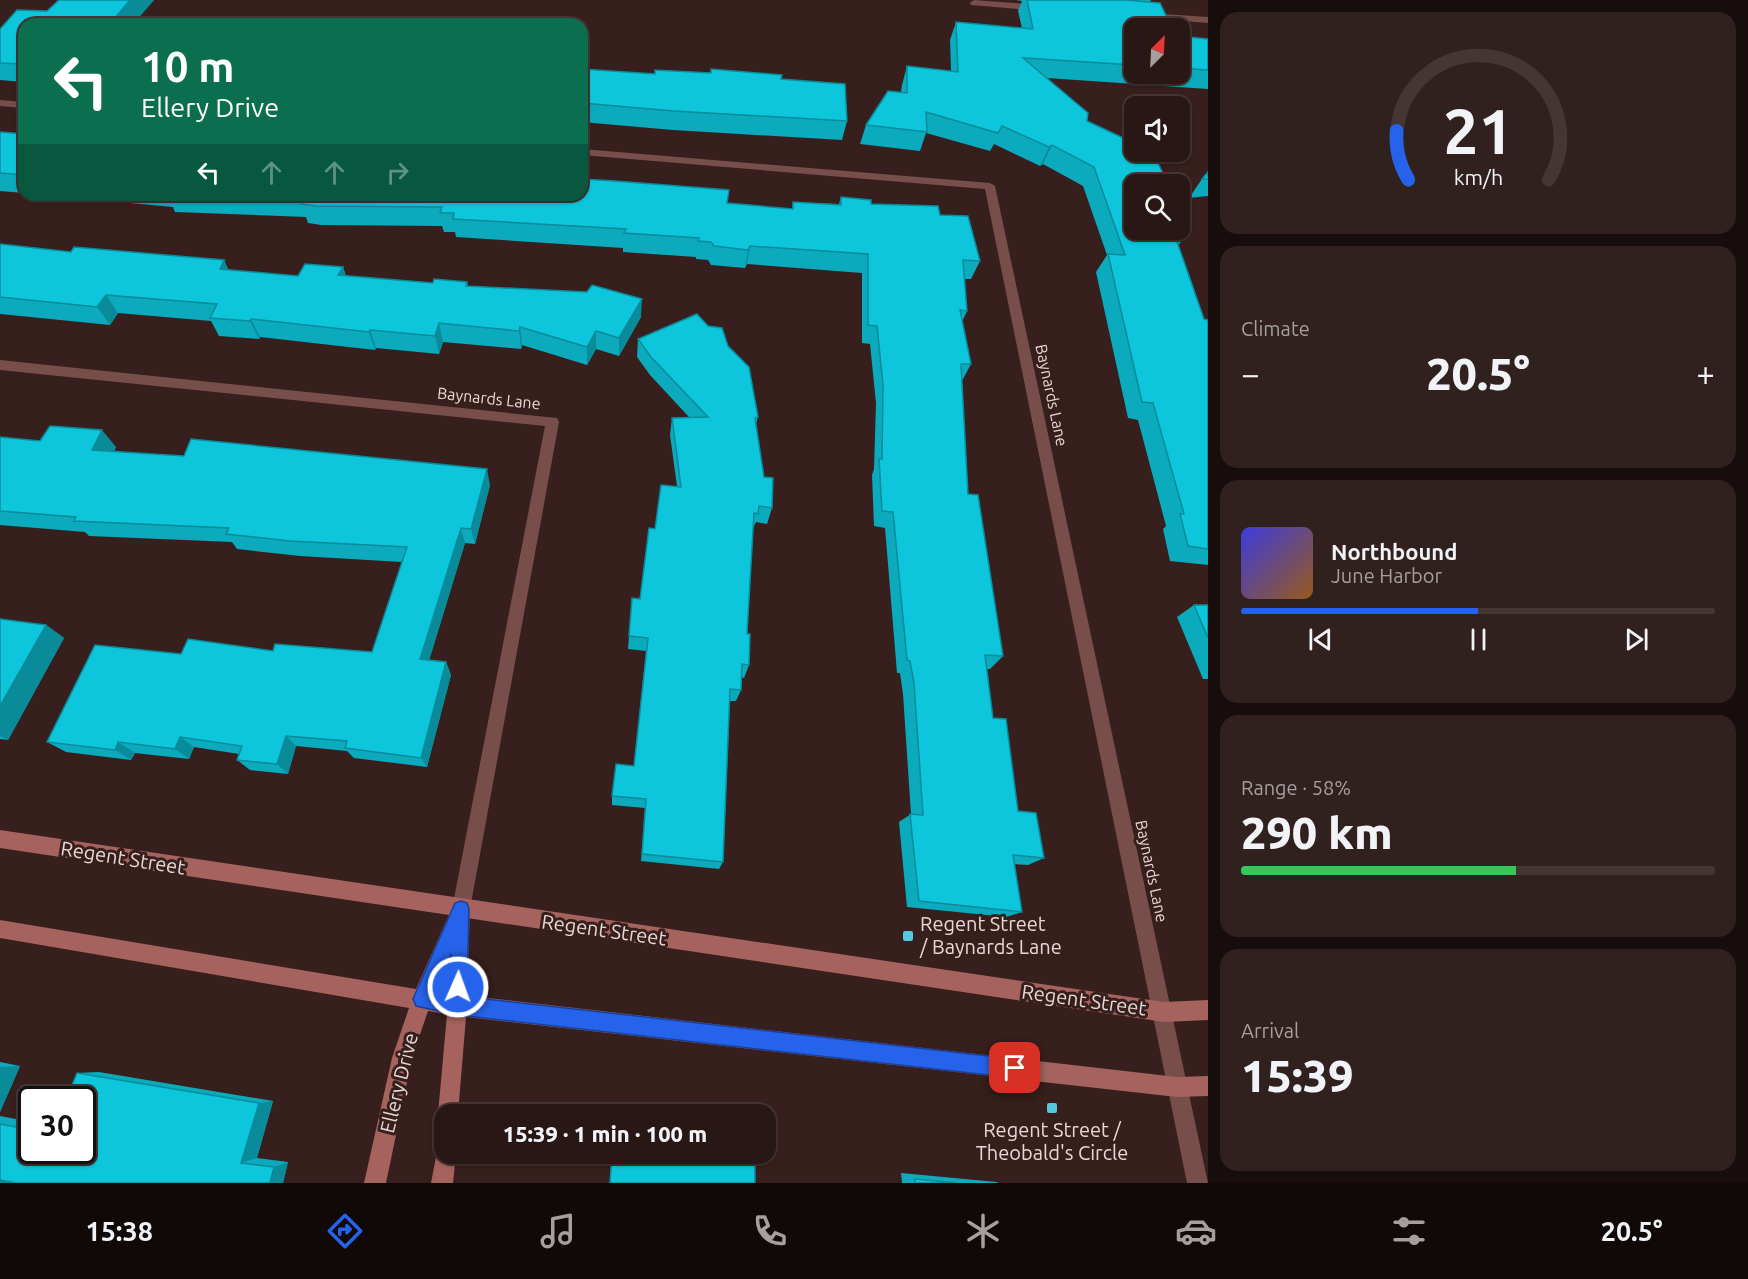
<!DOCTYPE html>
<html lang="en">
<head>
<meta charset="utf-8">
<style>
  body { margin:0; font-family:Ubuntu,sans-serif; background:#30201e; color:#f1f3f6; height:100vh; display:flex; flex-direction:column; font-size:22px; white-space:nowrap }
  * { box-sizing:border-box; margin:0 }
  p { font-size:20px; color:#a59fa0 }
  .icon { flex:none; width:33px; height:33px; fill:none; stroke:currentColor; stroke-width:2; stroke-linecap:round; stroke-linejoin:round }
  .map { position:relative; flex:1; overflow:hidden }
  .panel { display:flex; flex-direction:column; gap:12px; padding:12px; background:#160d0c; width:540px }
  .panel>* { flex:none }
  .top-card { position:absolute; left:18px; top:18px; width:570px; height:183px; border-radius:18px; box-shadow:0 2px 4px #0004,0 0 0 2px #443634; background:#0b6e4f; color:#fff; overflow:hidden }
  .needle { width:39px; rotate:24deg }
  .controls { position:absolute; left:1124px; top:18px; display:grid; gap:12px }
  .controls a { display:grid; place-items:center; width:66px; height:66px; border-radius:12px; background:#281715; box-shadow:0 2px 4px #0004,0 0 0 2px #443634; font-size:30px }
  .speed { position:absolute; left:18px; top:1086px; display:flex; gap:12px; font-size:30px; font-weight:700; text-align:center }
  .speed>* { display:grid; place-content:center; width:78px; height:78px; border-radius:50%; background:#281715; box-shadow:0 2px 4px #0004,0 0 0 2px #443634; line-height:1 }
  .speed .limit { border:3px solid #111; border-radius:9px; background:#fff; color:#111 }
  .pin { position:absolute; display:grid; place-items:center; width:51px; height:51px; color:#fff; margin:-26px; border-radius:12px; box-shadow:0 3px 9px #0006 }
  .me { position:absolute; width:66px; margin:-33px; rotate:2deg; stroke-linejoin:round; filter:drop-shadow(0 0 4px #0008) }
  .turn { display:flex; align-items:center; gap:21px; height:126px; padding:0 24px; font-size:27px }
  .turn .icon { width:78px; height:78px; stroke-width:2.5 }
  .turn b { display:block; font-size:42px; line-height:51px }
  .lanes { display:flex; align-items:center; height:57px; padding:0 24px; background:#0003; justify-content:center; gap:30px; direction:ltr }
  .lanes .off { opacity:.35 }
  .big { font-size:45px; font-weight:800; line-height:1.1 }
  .panel .widget { flex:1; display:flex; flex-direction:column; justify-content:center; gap:9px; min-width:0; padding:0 21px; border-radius:18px; background:#30201e }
  .panel .dial { align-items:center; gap:0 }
  .dial svg { height:156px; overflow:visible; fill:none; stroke:#443634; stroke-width:7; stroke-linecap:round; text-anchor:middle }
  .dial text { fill:#f1f3f6; stroke:none }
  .song { display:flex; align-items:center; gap:18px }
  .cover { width:72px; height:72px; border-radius:9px; background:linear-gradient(135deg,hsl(240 70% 55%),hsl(30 70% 35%)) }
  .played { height:6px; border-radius:3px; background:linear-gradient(90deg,#2563eb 50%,#443634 50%) }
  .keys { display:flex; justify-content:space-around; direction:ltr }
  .heat { display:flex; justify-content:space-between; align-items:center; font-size:33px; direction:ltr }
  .charge { height:9px; border-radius:4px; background:linear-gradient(90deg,#34c759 58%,#443634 0) }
  .trip { position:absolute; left:434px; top:1104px; width:342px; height:60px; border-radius:18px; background:#281715; box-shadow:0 2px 4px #0004,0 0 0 2px #443634; font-weight:800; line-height:60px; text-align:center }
  .menu { display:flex; height:96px; justify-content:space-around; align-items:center; background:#100908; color:#a59fa0 }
  .menu .icon { width:42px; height:42px }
  .menu .active { color:#2563eb }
  .menu b { font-size:27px; color:#f1f3f6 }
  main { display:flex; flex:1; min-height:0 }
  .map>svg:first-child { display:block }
</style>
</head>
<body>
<main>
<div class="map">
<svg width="1208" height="1183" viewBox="0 0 1208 1183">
  <rect width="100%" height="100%" fill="#361f1c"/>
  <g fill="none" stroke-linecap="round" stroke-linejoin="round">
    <g fill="#784e4a" fill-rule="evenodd">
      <path d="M974,0l66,5 4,3 -4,3 -69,-6 -1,-2z"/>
      <path d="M1148,13l60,4v6l-63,-5v-4z"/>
      <path d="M0,100l24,2v6l-24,-2z"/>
      <path d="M582,149l408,34 5,3 213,997h-21l-202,-994 -403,-34z"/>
      <path d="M0,360l557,58 2,4 -89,487 -3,97 -3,7 -7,3 -7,-3 -3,-7 5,-97 93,-483 -545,-56z"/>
    </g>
    <g fill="#a6635d" fill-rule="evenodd">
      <path d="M0,830l1164,172 44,-2v20l-44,2 -697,-104 -32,74 742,85 31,-1v20l-31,1 -711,-80 -8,97h-14v9l-3,-2 -3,-7 9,-100 -19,-3 -16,47 -26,125h-22l28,-125 17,-50 -409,-70v-18l416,69 33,-74 -449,-67z"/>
      <path d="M444,1144v10h12l-3,29h-22l7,-36z"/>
    </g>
  </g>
  <g fill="#0baabd">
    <path d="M59,0h95l-21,24h-109v58l-24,-2v-51l47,-18z"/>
    <path d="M1016,0h135l-17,28v46h45v-38l29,3v50l-161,-11 141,153 -10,15 26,73 4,1v245l-38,-4 -7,-32 3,-3 -28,-106 -10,-2 -32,-146 11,-17 -24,-69 -40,-22 -3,2 -46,-22 -4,7 -64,-18 -6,18 -60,-7 6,-19 35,-33 1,-7 5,-19 44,5 -1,-31 6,-18 66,6 -4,-17 4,-10z"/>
    <path d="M582,69l73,5 126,5 66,42 -5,19 -169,-10 -91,-8z"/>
    <path d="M0,132l24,2v59l-24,-2z"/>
    <path d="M1208,173v23l-19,2 13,-19z"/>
    <path d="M43,195h539l145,8 65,6 1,-7 46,2 2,-7 30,7 69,11 40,46 -9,18h-7l3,32 -5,11 9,42 -9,17 6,113 35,162 -13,13h-3l6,49 25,93 26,47 -16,7 -14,-1 8,48 -16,5 -99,-10 -8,-85 12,-8 -8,-120 -3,-21h-3l-12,-145 -11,-2 -2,-51 2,-6 2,-66 -6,-59 -8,-1v-70l-115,-9 -2,4 -34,-3 -3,-5 -12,-1v-2l-73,-5v-4l-167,-11 -1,-5h-11l-2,-6 -121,-1 -13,-2 -2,-6 -131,-5 -2,-5z"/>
    <path d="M0,244l71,8 153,8 4,10 70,6 45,-9 3,9 87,7 34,-1 1,4 173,31 -22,39 -23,-7 -9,16 -65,-20 -1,4 -78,-7 -4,12 -63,-6 -1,2 -115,-13 -1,2 -40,-3 -8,-15 -93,-8 -8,12 -110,-11z"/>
    <path d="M638,339l90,7 30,71 -2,7 8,53 8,31 -5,16 -11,-2 -3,7 -6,105 2,31 -5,13 -3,-1v13l-5,11h-6l-7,161 -4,7 -78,-8 4,-53 -33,-3v-9l22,-30 12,-115 -18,-2 4,-51 8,1 15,-70 22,-43 -7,-51 2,-17 17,-1 -39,-42 -13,-18z"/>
    <path d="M0,437l40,4 76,6 -2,5 376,33 -15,59 -10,-1 -36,117 17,2 5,13 -24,92 -73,-9 -7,-7 -51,-5 -8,28 -38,-4 -13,-10 2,-6 -45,-7 -5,12 -54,-6 -4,7 -65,-8 -19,-10 134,-88 92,-3 99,1 30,-90 -102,-6 -63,-7 -5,-7 -143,-6 -4,-4 -85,-7z"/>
    <path d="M1194,605h14v74h-5l-26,-62z"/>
    <path d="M0,619l46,6 18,13 -56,102 -8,-1z"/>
    <path d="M0,1062l20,4 -20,46z"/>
    <path d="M99,1072l174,29 -16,57 31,4 -5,21 -272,-1v1h-11v-67l32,6v28h50l-5,-77z"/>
    <path d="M901,1173l96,9 1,1h-96z"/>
  </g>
  <g fill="#098b9a">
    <path d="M130,0h24l-21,24h-23z"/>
    <path d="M1052,145l-9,19 -3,2 9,-19z"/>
    <path d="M750,246l-3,18 -2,4 3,-18z"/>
    <path d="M224,260l9,19 -13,-10z"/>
    <path d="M343,267l6,18 -11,-10z"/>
    <path d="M106,295l12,18 -8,12 -13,-18z"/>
    <path d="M642,299l-1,18 -22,39v-18z"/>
    <path d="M251,319l9,18 -1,2 -9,-18z"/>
    <path d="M439,323l4,19 -4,12 -4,-18z"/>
    <path d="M520,327l2,18 -1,4 -2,-18z"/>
    <path d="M370,330l6,18 -1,2 -6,-18z"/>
    <path d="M596,331v18l-9,16v-18z"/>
    <path d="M102,430l14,17 -10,20 -14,-17z"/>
    <path d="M487,469l3,16 -15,59 -4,-15z"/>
    <path d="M461,528l4,15 -39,128 -6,-12z"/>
    <path d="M46,625l18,13 -56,102 -8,-4v-30z"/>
    <path d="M446,662l5,13 -24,92 -6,-9z"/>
    <path d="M286,736l10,10 -8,28 -11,-10z"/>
    <path d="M180,737l14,10 -5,12 -14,-10z"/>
    <path d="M118,742l17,11 -4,7 -16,-10z"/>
    <path d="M20,1066l-20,46v-45z"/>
    <path d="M273,1101l-16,57 -16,5 18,-60z"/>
    <path d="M288,1162l-5,21h-13l4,-16z"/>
    <path d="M15,1172l-4,11h-11v-8z"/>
  </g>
  <g fill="#0dc6dc" stroke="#098b9a" stroke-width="1.5">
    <path d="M59,0h71l-20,24h-86v40l-24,-1v-34l17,-19 30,1z"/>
    <path d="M1027,0h98l35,3 12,25h-38v37l-111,-7 65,55 -1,8 47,22v9h14l4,6 5,3 11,23h-34v46h45v-20l9,21 -15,-1 31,89 4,1v229l-20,-3 -8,-32h4l-31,-111 -11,-1 -34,-148 17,1 -31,-88 -42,-22 -3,2 -47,-21 -4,7 -72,-21 1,20 -61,-7 22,-34 19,2v-27l51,6 -2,-50 77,7z"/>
    <path d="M1179,36l29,3v31l-29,-2z"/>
    <path d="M582,69l73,5v-4l56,3v-4l71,6 -1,4 64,5 2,37 -173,-10 -92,-8z"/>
    <path d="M0,132l24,2v41l-24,-2z"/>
    <path d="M1208,172v7h-6z"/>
    <path d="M582,179l33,2 114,9 -2,13 66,6v-7l48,3v-8l30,3v4l67,2 2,9 28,1 12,45 -17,-1 4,51 -7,-1 11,54h-10l7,130 10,1 25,161 -18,-1 8,63 13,1 12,92 18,2 8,45 -31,-3 9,57 -103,-11 -9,-87 13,1 -9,-132 -4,-22 -3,-1 -14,-148 -11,-1 -3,-52h3l1,-74 -6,-59 -9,-1v-71l-118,-8 -2,4 -34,-4 -3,-4 -13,-1 1,-3 -75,-5 2,-4 -173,-10 1,-6h-14l2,-6 -127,-1 -14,-2 3,-5 -85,-4h363z"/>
    <path d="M0,244l71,8 3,-5 150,13 -4,9 78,7 7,-12 38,3 -5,8 95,8 1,-4 33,3 -1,4 121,6 5,-7 50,14 -23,39 -23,-7 -9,16 -67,-20 -1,4 -80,-8 -4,13 -65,-6 -1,2 -118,-13 -1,2 -40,-3 7,-14 -111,-9 -9,12 -97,-10z"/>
    <path d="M697,314l11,12 14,2 6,18 21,21 9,50 -3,1 9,59 9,1 -1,30 -13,-2 -1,8 -4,-1 -7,121h3l-1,31 -7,-1 -1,26 -11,-1 -7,173 -81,-8 4,-55 -34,-3 4,-32 18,2 14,-128 -19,-2 3,-38 8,1 9,-71 6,1 6,-44 20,2 -9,-69 36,-1 -57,-60 -13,-18z"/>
    <path d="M50,426l52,4 -10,20 92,6 7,-17 296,30 -16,60 -10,-1 -41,131 26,3 -25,96 -76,-10 2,-7 -61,-5 -9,28 -40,-4 5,-14 -62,-9 -5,12 -57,-7 -3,8 -68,-8 48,-97 86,9 7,-15 85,12 2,-7 97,8 35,-105 -117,-6 -64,-7 3,-6 -155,-7 2,-4 -76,-6v-74l40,4z"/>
    <path d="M1194,605h14v33z"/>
    <path d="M0,619l46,6 -46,81z"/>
    <path d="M77,1073l182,30 -18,60 33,4 -4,16h-254l-16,-3v-56l32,6v20h50v-50h-16z"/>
    <path d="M612,1154h143v29h-145z"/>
    <path d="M915,1179l42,4h-42z"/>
  </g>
  <path fill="#2563eb" stroke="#184099" stroke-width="1.5" d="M461,901l6,2 2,6 -2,78 -3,6 -6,2 -6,-2 -3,-6 2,-33 -17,39 581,66 6,3 3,6 -3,7 -6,3 -558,-63 -41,-9 -3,-7 42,-96z"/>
  <g fill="#54cadc" stroke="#361f1c" stroke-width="2">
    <rect x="902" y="930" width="12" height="12" rx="3"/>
    <rect x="1046" y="1102" width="12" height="12" rx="3"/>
  </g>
  <g text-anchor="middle" stroke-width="6" stroke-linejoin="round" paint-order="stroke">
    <g font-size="16" fill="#e7d7d5" stroke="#361f1c">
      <text transform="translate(1052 395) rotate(78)" y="6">Baynards Lane</text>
      <text transform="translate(489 398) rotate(6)" y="6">Baynards Lane</text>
      <text transform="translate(1152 871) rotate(78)" y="6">Baynards Lane</text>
    </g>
    <g font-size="20" fill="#e7d7d5" stroke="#361f1c">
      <text transform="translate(123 858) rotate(9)" y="7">Regent Street</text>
      <text transform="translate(604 930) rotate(8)" y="7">Regent Street</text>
      <text transform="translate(1084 1000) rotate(8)" y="7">Regent Street</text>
      <text transform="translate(399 1083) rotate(-76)" y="7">Ellery Drive</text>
    </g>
    <g font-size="20" fill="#e7d7d5" stroke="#361f1c" text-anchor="start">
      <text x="920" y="931">Regent Street<tspan x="920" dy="23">/ Baynards Lane</tspan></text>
      <text x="1052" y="1137" text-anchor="middle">Regent Street /<tspan x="1052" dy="23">Theobald's Circle</tspan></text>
    </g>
  </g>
</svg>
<div class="controls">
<a><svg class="needle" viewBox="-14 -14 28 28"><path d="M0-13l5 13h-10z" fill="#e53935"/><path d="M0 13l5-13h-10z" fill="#a59fa0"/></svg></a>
<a><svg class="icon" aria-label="sound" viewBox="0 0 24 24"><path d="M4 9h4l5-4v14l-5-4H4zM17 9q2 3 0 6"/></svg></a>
<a><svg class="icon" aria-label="search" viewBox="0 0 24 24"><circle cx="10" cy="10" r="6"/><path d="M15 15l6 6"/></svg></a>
</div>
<div class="speed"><div class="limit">30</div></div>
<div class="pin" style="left:1015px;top:1068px;background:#d93025"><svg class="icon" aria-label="arrive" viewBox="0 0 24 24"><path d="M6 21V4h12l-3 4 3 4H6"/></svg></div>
<svg class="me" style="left:458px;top:987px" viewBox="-20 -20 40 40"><circle r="17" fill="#2563eb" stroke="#fff" stroke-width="3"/><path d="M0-11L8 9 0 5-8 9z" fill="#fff"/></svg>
<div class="trip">15:39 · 1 min · 100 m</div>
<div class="top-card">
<div class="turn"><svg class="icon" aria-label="left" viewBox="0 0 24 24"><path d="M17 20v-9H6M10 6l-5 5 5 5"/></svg><div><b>10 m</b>Ellery Drive</div></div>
<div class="lanes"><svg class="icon" aria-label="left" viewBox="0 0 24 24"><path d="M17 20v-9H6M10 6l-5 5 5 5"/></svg><svg class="icon off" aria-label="ahead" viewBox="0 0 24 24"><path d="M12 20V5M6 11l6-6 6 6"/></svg><svg class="icon off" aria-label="ahead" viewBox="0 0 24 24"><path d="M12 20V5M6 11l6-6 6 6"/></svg><svg class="icon off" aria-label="right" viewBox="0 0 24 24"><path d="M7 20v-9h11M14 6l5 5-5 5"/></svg></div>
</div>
</div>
<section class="panel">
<div class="widget dial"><svg viewBox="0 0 100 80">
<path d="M14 69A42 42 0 1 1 86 69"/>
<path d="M14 69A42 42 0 0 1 8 44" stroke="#2563eb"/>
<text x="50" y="56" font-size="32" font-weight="700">21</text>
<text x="50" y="72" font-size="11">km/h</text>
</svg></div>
<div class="widget"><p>Climate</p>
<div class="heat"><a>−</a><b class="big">20.5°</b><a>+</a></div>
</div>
<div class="widget">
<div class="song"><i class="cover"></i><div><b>Northbound</b><p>June Harbor</p></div></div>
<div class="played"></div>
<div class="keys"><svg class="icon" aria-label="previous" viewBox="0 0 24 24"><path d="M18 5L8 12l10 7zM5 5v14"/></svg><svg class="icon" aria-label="pause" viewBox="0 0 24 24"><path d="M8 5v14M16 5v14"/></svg><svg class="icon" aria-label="next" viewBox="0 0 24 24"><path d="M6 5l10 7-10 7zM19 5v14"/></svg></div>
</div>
<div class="widget"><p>Range · 58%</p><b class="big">290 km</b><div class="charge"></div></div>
<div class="widget"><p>Arrival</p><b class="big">15:39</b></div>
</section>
</main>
<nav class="menu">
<b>15:38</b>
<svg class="icon active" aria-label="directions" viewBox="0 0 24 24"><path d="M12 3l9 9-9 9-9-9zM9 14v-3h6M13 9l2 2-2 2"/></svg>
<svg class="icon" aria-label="music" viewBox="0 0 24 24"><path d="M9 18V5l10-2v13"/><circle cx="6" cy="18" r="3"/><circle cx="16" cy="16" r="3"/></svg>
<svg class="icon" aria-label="phone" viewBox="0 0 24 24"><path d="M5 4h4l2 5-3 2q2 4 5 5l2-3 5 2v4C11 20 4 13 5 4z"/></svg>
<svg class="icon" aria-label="climate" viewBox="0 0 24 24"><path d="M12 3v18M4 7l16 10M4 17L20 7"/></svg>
<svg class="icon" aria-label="car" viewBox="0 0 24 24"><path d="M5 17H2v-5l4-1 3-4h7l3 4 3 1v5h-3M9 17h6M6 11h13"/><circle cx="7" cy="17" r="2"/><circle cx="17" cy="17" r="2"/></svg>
<svg class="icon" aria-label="filters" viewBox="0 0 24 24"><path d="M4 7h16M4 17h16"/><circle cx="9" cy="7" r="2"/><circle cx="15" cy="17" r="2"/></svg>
<b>20.5°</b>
</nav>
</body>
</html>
